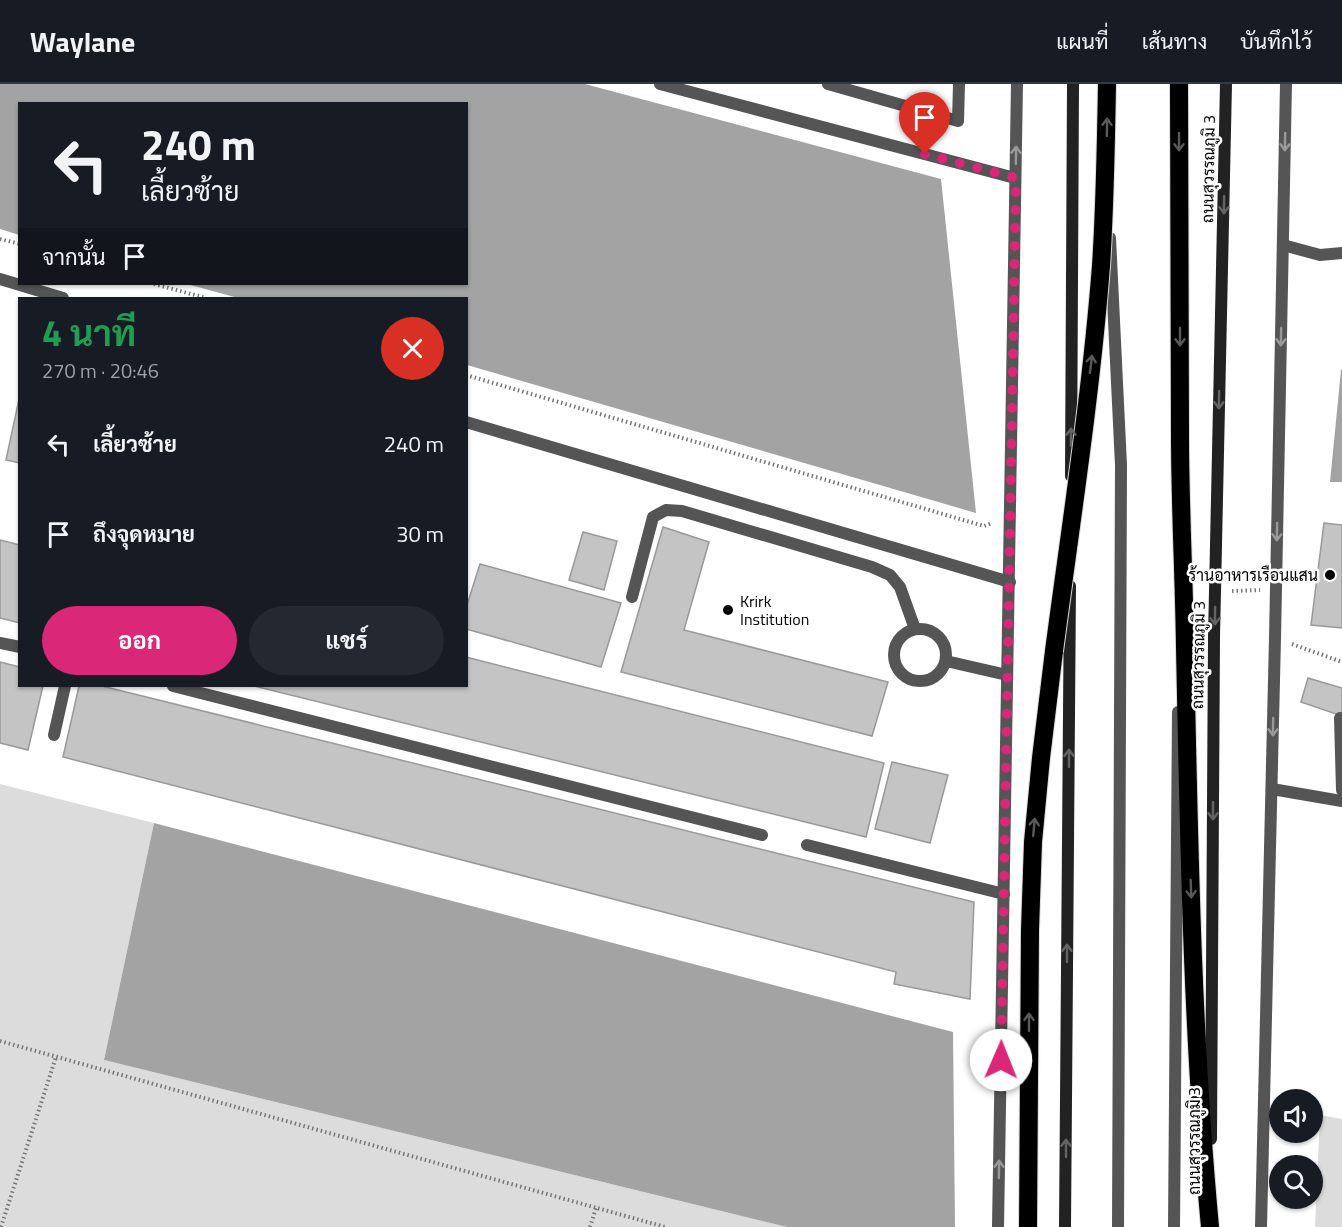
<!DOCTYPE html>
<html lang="th">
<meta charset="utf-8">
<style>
:root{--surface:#171b24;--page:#242831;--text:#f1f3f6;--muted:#9ea1a6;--line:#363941;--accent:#db2777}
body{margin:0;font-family:"Titillium Web",Sarabun,sans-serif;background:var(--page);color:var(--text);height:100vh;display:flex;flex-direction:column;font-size:22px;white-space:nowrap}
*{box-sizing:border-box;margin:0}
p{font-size:20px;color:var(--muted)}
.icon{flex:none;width:33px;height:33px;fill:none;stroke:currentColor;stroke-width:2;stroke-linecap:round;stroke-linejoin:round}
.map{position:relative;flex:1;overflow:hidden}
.drawer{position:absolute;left:18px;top:213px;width:450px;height:390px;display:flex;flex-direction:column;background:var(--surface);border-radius:0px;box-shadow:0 2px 4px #0004}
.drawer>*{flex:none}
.banner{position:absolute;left:18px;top:18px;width:450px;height:183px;border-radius:0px;box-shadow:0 2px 4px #0004;background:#171b24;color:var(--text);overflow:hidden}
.fabs{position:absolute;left:1269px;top:1005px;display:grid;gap:12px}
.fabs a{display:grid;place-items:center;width:54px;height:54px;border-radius:50%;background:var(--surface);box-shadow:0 2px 4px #0004;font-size:30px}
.pin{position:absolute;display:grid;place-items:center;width:51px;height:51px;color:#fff;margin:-62px -26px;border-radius:50% 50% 50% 0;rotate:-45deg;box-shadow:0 0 6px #0007}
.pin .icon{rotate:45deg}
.me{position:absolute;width:66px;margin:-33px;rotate:1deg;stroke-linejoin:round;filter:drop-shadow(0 0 4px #0008)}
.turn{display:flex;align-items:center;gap:21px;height:126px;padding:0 24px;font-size:27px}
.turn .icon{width:78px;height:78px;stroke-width:2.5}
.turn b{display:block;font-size:42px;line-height:51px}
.then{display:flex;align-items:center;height:57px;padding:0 24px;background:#0003;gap:12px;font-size:22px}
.round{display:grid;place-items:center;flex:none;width:63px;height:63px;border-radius:32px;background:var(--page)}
.head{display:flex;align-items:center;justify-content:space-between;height:102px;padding:0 24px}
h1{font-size:36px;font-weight:700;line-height:45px;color:#1e9e55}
.primary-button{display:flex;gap:12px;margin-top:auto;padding:12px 24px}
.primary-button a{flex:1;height:69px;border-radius:36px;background:var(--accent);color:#fff;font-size:24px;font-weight:700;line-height:69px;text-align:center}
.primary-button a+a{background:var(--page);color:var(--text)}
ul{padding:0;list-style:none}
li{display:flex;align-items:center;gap:18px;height:90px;padding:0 24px}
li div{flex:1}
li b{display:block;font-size:22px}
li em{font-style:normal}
header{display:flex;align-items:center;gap:36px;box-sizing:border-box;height:84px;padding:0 30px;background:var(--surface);border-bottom:2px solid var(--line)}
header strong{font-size:28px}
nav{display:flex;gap:33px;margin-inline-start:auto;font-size:21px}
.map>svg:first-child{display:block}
</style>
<header>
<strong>Waylane</strong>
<nav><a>แผนที่</a><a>เส้นทาง</a><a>บันทึกไว้</a></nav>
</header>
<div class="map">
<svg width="1342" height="1143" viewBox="0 0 1342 1143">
<rect width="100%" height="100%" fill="#fff"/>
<path fill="#dcdcdc" d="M 0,700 L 154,739 L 104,976 L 787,1143 L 0,1143 Z
M 1320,1031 L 1342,1035 L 1342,1143 L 1315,1143 Z"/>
<path fill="#a3a3a3" d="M 0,0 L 585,0 L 941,95 L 976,429 L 467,281 L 466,214 L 238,214 L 187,200 L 466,200 L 466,20 L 20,20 L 19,151 L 0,145 Z
M 1342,285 L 1342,398 L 1330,398 L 1341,286 Z
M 154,739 L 953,948 L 955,1143 L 787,1143 L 104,976 Z"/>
<path fill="#c4c4c4" stroke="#999" stroke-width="1.5" d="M 19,315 L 20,315 L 20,379 L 6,376 Z
M 1324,439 L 1342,441 L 1342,544 L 1311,541 Z
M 663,443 L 709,458 L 684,546 L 888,598 L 872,652 L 621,588 Z
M 583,448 L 617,457 L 604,506 L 569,496 Z
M 0,456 L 20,461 L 20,539 L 0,534 Z
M 480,480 L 621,519 L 601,583 L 466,545 L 466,524 Z
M 466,573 L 884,679 L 866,753 L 254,602 L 466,602 Z
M 0,578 L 20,583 L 20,602 L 43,602 L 28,666 L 0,659 Z
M 1308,594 L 1342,604 L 1342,632 L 1301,618 Z
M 79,602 L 102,602 L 974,818 L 970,915 L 894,900 L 896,888 L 63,673 Z
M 892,678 L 948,691 L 930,759 L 875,745 Z"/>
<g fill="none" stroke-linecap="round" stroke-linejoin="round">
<g stroke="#dbdbdb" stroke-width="20">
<path id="motorway" d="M 1179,0 C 1180,117 1179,234 1180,351 C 1180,421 1184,492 1185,563 C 1189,757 1192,950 1210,1143
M 1028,1143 L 1030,846 L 1033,758 L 1041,674 L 1054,567"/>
</g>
<path stroke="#777" stroke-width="4" stroke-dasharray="1.5 3" stroke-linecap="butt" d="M 0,155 L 20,160
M 154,200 L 206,214
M 466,291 L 984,442 L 992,439
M 1232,507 L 1260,506
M 1292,560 L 1342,578
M 0,957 L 665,1143
M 1,1143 L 56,973
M 590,1143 L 596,1124"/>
<path stroke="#555" stroke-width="12" d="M 828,0 L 958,37 L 959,0
M 1110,154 L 1121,381 L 1118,1143
M 1283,161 L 1320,171 L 1342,169
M 0,195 L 63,214
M 466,338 L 1010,498
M 632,513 L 653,433 L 666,426 L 682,427 L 872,483 L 890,491 L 900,503 L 915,545
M894 571a26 26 0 1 1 52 0a26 26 0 1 1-52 0Z
M 0,559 L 20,563
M 946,577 L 1007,591
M 173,602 L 762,751
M 1340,634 L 1342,706
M 54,651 L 65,602
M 1272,705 L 1342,717
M 807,761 L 1004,810
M 1174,1143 L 1178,628"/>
<path stroke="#555" stroke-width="12" d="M 660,0 L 1015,94
M 998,1143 L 1017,0
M 1261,1143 L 1275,554 L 1286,0"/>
<path stroke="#222" stroke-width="12" d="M 1071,392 L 1073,0
M 1211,1055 L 1214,553 L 1226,0
M 1065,1143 L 1070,502"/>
<use href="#motorway" stroke="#000" stroke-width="18"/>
<g stroke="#dbdbdb" stroke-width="20" stroke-linecap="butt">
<path id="motorway-bridge" d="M 1054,567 C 1071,439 1091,311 1101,182 C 1105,122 1106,61 1107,0"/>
</g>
<use href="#motorway-bridge" stroke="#000" stroke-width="18"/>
</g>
<defs><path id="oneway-shaft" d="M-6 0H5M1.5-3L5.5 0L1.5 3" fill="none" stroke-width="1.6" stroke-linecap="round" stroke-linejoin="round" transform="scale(1.5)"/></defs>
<g stroke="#595959">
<use href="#oneway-shaft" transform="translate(1107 43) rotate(-89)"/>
<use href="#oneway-shaft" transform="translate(1179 58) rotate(90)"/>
<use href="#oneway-shaft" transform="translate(1180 253) rotate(90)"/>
<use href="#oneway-shaft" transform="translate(1091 280) rotate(-83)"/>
<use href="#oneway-shaft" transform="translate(1034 743) rotate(-85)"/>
<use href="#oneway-shaft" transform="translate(1191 805) rotate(88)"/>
<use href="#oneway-shaft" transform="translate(1029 938) rotate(-90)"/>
</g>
<g stroke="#999">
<use href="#oneway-shaft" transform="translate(1285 58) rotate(91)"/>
<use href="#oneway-shaft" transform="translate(1016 71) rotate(-89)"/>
<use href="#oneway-shaft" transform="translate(1281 253) rotate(91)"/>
<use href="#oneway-shaft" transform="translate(1277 448) rotate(91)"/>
<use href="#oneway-shaft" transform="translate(1273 643) rotate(91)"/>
<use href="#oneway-shaft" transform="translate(999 1085) rotate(-89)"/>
</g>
<g stroke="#646464">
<use href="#oneway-shaft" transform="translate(1224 121) rotate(91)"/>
<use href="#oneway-shaft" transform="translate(1219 316) rotate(91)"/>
<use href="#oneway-shaft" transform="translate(1071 353) rotate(-90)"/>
<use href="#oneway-shaft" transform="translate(1215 532) rotate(91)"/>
<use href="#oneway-shaft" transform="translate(1069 674) rotate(-90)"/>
<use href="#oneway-shaft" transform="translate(1213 727) rotate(90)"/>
<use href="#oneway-shaft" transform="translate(1067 869) rotate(-90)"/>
<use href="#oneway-shaft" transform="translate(1066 1064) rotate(-90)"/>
</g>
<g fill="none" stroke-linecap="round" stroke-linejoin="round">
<path stroke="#db2777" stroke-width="10" stroke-dasharray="0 18" d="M 925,70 L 1016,94 L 1001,976"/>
</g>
<g fill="#000" stroke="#fff" stroke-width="2">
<circle cx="1330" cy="491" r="6"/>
<circle cx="728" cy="526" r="6"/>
</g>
<g text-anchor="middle" stroke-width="5" stroke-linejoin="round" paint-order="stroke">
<g font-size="16" fill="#000" stroke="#fff">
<text transform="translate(1208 85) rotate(-89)" y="6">ถนนสุวรรณภูมิ 3</text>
<text transform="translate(1198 571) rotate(-89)" y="6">ถนนสุวรรณภูมิ 3</text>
<text transform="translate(1194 1057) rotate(-90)" y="6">ถนนสุวรรณภูมิ 3</text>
</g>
<g font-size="16" fill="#000" stroke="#fff" text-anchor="end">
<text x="1318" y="497">ร้านอาหารเรือนแสน</text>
<text x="740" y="523" text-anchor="start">Krirk<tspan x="740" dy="18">Institution</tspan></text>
</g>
</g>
</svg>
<div class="fabs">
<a><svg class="icon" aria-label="sound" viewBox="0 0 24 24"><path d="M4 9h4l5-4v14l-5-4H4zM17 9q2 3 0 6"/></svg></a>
<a><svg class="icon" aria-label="search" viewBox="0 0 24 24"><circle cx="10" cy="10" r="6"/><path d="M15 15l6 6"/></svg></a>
</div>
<div class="pin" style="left:925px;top:70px;background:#d93025"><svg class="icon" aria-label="arrive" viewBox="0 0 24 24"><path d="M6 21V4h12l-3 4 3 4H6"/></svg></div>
<svg class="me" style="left:1001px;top:976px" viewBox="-20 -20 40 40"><circle r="19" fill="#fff"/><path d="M0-13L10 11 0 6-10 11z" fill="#db2777"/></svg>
<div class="banner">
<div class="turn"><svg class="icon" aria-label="left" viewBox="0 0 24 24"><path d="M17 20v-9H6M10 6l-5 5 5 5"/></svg><div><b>240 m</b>เลี้ยวซ้าย</div></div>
<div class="then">จากนั้น<svg class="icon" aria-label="arrive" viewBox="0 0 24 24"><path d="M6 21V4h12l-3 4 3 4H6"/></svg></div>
</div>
<section class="drawer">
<div class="head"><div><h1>4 นาที</h1><p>270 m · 20:46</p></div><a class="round" style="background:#d93025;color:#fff"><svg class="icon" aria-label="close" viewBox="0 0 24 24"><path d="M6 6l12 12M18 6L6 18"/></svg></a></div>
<ul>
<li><svg class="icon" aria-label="left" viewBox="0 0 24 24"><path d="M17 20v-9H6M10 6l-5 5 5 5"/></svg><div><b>เลี้ยวซ้าย</b></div><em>240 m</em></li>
<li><svg class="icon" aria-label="arrive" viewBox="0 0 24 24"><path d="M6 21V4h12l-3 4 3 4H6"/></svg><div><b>ถึงจุดหมาย</b></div><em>30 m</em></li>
</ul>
<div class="primary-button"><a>ออก</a><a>แชร์</a></div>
</section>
</div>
